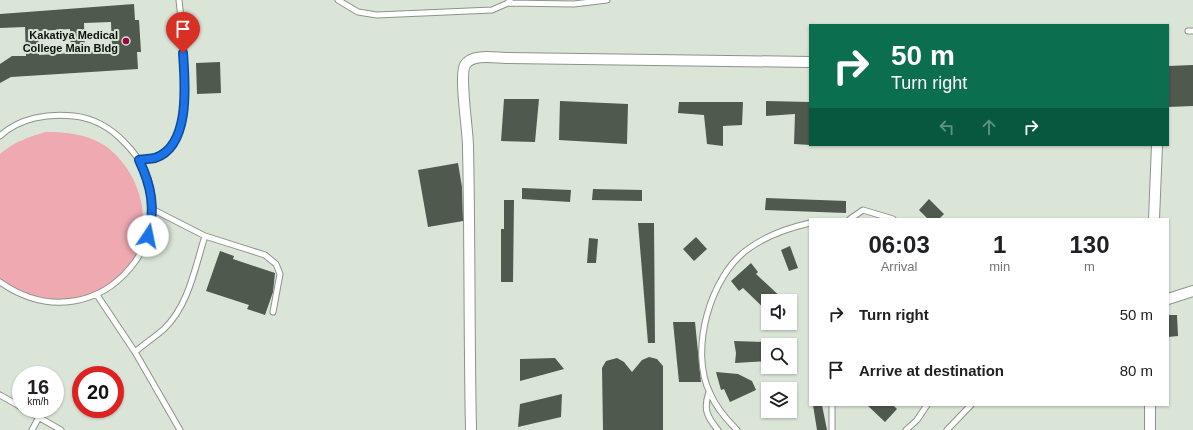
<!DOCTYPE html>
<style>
:root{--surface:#fff;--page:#f6f6f6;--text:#202124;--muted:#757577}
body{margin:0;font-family:Helvetica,sans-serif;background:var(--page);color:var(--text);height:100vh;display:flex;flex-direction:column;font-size:15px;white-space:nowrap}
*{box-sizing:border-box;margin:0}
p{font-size:13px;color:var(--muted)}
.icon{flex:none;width:22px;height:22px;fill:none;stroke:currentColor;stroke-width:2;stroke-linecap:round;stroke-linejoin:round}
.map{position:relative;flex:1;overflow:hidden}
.side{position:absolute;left:809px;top:218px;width:360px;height:188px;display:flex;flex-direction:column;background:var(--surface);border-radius:0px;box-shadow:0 1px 3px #0004}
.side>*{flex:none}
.top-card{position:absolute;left:809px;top:24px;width:360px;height:122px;border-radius:0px;box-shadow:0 1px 3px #0004;background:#0b6e4f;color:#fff;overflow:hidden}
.fabs{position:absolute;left:761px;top:294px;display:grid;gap:8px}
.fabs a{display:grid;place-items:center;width:36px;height:36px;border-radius:0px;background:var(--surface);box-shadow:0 1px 3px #0004;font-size:20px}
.speed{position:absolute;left:12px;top:366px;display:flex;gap:8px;font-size:20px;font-weight:700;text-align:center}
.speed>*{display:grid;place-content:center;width:52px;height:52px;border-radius:50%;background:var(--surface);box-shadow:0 1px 3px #0004;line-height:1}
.speed small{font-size:10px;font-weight:400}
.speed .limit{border:6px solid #d22;background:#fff;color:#111}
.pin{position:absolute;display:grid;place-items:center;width:34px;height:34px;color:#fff;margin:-41px -17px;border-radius:50% 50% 50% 0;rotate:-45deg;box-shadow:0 0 4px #0007}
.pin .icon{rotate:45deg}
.me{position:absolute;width:44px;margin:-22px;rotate:11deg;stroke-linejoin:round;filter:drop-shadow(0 0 3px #0008)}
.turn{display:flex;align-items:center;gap:14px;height:84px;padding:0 16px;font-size:18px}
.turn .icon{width:52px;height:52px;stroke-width:2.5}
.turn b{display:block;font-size:28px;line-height:34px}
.lanes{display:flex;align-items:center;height:38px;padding:0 16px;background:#0003;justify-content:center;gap:20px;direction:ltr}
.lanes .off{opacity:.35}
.eta{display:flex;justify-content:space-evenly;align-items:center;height:68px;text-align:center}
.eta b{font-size:24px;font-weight:800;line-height:28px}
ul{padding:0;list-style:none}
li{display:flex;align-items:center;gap:12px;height:56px;padding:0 16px}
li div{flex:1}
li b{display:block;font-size:15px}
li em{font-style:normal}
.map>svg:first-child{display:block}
</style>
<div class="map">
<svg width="1193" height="430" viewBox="0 0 1193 430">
<rect width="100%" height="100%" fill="#dae5d8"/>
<path fill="#eea9b1" d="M 46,132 C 66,132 86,134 104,145 C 143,172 157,231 127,269 C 122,275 114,280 108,285 C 92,299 72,307 50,304 C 32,303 14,296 0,284 L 0,154 C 14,142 28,137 46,132 Z"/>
<path fill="#4f594e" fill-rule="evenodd" d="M 134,4 L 135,20 L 139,20 L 141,52 L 137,52 L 138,69 L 11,77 L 0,83 L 0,64 L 12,56 L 26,56 L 25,27 L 0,28 L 0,14 ZM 111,22 L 112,50 L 85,52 L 84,23 ZM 70,29 L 71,53 L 39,55 L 38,31 Z
M 220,62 L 221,93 L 197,94 L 196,63 Z
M 1193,65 L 1193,106 L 1168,107 L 1168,66 Z
M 504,99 L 539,99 L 535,142 L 501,141 Z
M 560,101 L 628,104 L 627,144 L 559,140 Z
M 766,101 L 810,102 L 810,145 L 794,144 L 795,114 L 766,116 Z
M 679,102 L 743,102 L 742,125 L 723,126 L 723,146 L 707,144 L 704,115 L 678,113 Z
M 458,163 L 462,187 L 463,221 L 428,227 L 418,170 Z
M 522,188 L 571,190 L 570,202 L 522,199 Z
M 593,189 L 642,190 L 642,201 L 592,200 Z
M 766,198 L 846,201 L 846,213 L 765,210 Z
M 929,199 L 944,214 L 939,219 L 928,219 L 919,210 Z
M 504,200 L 514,200 L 513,282 L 501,282 L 501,229 L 504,229 Z
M 638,223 L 654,223 L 655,343 L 648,343 Z
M 696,237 L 707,249 L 694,261 L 683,249 Z
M 589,238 L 598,239 L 596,263 L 587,263 Z
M 790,246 L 798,268 L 789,271 L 781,250 Z
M 220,251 L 234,256 L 233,259 L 275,273 L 273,292 L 265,315 L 247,309 L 249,305 L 206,291 Z
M 751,263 L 758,272 L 756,274 L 785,301 L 768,301 L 768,312 L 743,288 L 739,291 L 731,281 Z
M 1168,315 L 1177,315 L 1178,336 L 1168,337 Z
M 673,322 L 695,322 L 701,382 L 679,382 Z
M 734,341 L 768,342 L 768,361 L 735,363 L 736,353 Z
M 649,357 L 657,359 L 663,366 L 663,430 L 603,430 L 602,368 L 606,361 L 617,358 L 624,362 L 632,372 L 642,360 Z
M 555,358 L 564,369 L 520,381 L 520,359 Z
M 716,372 L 738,374 L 752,381 L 756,390 L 730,402 L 724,389 L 721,390 Z
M 562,394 L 561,417 L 518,427 L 520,404 Z
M 813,405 L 822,405 L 827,430 L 817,430 Z
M 867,405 L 893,405 L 897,409 L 885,422 Z"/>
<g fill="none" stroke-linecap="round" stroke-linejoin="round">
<g stroke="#8a9588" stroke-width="7">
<path id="service" d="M 338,0 L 358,12 L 377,15 L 492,10 L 508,3 L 510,0
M 508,3 L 574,4 L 607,0
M 1188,31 L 1193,31
M 0,136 C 19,118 48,113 74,116 C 93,118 111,128 124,142 C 204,220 102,353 0,282
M 139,160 C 152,158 166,155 173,143 C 193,111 183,37 179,0
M 152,209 L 205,236 L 265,255 L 276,264 L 280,274 L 273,312
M 850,219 L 863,210 L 893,219
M 97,295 L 135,352 L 180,430
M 135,352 C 144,344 155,337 164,329 C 189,305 195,267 205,236
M 709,392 C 703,409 707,417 718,430
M 0,395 L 21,407
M 24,409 L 61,430
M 32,430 L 39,417
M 737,430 C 726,419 716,408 710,393 C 689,351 710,276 748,249 C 767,235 788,228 810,223
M 832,430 L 832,405
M 906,430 L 917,420 L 927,405
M 947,430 L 971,405"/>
</g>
<g stroke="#8a9588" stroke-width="12">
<path id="minor" d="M 1154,219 L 1157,145
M 1168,299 L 1193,291
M 1150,405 L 1150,430
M 471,430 C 469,335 470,241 468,146 C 468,130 459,76 465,65 C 472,53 496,58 508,58 L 810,62"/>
</g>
<use href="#service" stroke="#fff" stroke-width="5"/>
<use href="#minor" stroke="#fff" stroke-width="10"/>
</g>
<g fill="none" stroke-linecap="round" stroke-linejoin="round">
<g stroke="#114b97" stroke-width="10">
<path id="route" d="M 148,236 C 156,209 151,185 139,160 C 144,159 150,159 155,158 C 191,146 185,83 183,53"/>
</g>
<use href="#route" stroke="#1a73e8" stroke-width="7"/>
</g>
<circle fill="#a0013c" stroke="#dae5d8" stroke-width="1.5" cx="126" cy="41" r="4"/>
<g text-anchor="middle" stroke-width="4" stroke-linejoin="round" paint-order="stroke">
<g font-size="11" font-weight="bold" fill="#0d110d" stroke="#dae5d8" text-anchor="end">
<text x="118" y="39">Kakatiya Medical<tspan x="118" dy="13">College Main Bldg</tspan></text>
</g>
</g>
</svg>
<div class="fabs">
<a><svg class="icon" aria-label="sound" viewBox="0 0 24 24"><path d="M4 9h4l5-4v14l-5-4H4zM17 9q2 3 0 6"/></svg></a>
<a><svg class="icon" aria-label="search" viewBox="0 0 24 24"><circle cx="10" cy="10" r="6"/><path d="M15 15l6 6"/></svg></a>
<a><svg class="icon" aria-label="layers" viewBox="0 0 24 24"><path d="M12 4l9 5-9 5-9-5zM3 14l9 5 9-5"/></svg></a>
</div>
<div class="speed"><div>16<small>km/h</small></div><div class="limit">20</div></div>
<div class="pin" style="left:183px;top:53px;background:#d93025"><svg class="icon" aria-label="arrive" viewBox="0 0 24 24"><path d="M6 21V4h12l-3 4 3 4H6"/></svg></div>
<svg class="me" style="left:148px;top:236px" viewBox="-20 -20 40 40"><circle r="19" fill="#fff"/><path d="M0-13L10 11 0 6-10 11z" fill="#1a73e8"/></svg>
<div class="top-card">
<div class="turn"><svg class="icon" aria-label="right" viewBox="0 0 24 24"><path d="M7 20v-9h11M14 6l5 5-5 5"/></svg><div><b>50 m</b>Turn right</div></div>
<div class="lanes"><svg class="icon off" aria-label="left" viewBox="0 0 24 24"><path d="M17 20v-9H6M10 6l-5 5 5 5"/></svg><svg class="icon off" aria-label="ahead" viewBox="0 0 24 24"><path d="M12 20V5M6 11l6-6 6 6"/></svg><svg class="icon" aria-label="right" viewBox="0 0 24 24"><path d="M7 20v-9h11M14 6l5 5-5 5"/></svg></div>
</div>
<section class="side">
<div class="eta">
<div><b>06:03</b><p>Arrival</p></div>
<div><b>1</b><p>min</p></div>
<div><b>130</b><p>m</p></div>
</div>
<ul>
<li><svg class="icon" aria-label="right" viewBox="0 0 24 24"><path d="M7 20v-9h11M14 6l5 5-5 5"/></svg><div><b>Turn right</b></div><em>50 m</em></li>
<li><svg class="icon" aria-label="arrive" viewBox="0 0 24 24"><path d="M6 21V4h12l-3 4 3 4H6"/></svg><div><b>Arrive at destination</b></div><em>80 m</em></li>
</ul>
</section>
</div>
